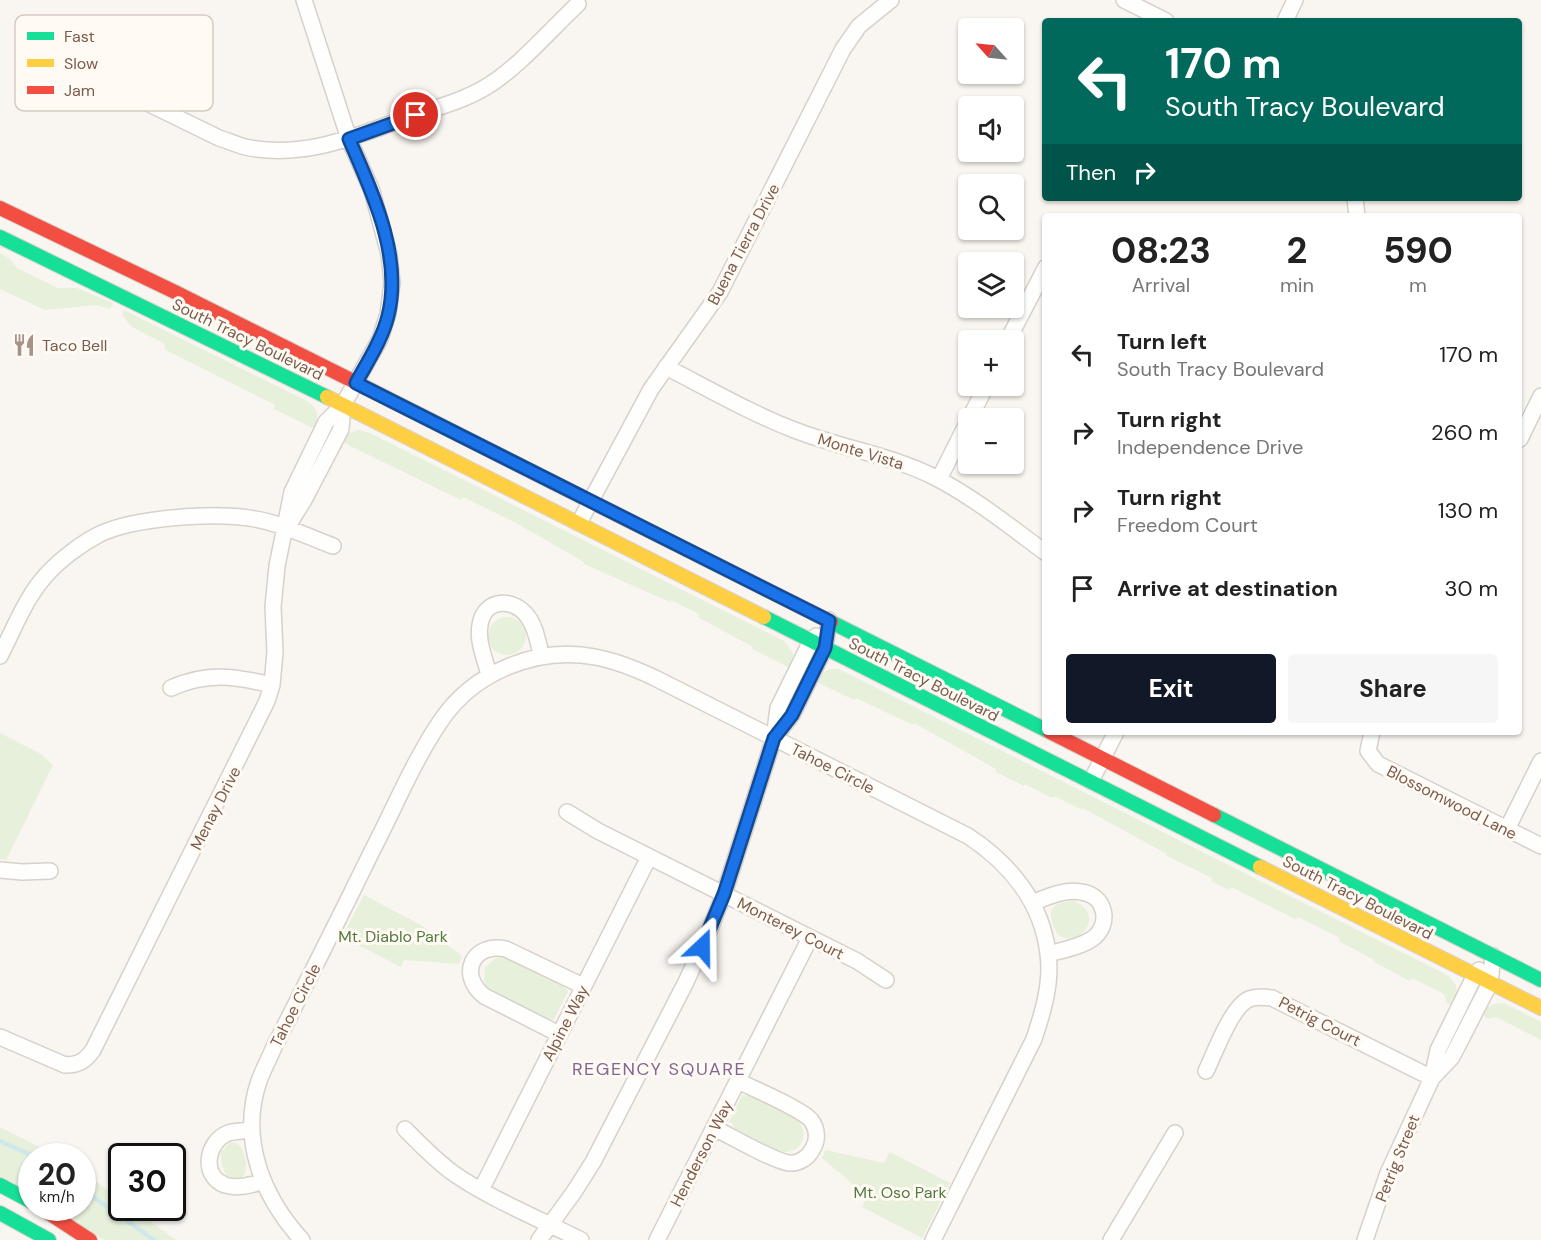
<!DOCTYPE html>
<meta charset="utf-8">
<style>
:root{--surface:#fff;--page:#f6f6f6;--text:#222;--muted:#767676;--accent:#111827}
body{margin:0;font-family:"DM Sans",sans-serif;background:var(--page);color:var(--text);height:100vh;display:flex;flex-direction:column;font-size:22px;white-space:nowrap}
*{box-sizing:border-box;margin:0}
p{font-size:20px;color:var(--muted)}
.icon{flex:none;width:33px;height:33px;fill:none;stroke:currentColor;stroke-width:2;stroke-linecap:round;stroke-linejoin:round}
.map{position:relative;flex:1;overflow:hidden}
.side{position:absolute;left:1042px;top:213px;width:480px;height:522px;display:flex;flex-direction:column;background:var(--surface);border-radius:6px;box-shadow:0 2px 4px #0004}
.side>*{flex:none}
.hud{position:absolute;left:1042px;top:18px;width:480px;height:183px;border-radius:6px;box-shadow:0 2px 4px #0004;background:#00695c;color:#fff;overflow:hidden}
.needle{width:39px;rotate:297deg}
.tools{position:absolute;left:958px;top:18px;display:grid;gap:12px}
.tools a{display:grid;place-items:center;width:66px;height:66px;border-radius:6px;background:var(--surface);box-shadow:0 2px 4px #0004;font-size:30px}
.speed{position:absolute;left:18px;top:1143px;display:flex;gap:12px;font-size:30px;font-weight:700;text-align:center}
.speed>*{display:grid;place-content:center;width:78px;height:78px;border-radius:50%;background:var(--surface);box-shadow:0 2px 4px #0004;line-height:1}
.speed small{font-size:15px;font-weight:400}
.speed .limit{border:3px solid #111;border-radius:9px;background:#fff;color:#111}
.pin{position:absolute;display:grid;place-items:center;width:51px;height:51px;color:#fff;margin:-26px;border:3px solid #fff;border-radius:50%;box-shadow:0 2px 6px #0007}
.me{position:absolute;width:66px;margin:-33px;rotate:23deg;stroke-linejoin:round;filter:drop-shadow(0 0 4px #0008)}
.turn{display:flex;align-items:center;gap:21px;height:126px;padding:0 24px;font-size:27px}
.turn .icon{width:78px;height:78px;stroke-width:2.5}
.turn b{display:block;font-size:42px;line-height:51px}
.then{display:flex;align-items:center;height:57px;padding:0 24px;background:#0003;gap:12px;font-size:22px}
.eta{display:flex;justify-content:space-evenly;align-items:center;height:102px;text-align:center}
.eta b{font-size:36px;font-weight:700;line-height:42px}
.button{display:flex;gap:12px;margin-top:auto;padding:12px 24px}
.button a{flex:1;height:69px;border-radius:6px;background:var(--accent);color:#fff;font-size:24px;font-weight:700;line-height:69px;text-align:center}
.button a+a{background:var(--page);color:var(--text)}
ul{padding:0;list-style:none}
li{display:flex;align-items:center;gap:18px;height:78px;padding:0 24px}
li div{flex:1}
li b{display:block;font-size:22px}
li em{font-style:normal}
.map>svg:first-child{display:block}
</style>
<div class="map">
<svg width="1541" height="1240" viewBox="0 0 1541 1240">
<rect width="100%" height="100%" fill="#f9f5f0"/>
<path fill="#e7f0db" d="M 0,253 L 9,258 L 17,268 L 58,288 L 77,288 L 113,303 L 110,309 L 97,305 L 45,310 L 0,289 Z
M 124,310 L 307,401 C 319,409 319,416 315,429 L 274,409 L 275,405 L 164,349 L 165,344 L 132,327 L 122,315 Z
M 358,430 L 370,433 L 784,641 L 793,653 L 793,659 L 790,668 L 752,649 L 753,647 L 698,617 L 699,614 L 671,600 L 670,602 L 584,564 L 584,562 L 516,523 L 463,497 L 461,500 L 342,442 L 347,434 Z
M488 636a19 19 0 1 1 38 0a19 19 0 1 1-38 0Z
M 829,669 L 839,669 L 845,672 L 1445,974 C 1459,983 1459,992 1453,1006 L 1447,1003 L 1444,994 L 1412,978 L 1410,981 L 1374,962 L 1374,960 L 1339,941 L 1340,938 L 1298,917 L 1297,920 L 1231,887 L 1229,890 L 1211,881 L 1212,878 L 1167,856 L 1167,854 L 1083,808 L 1082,810 L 1054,796 L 1052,798 L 1025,784 L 1024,786 L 996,772 L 996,769 L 914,723 L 913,725 L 856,698 L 854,700 L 817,682 L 823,673 Z
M 0,733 L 41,754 L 53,765 L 6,860 L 0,859 Z
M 364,895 L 421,925 L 462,956 L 459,964 L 404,960 L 401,967 L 342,937 Z
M 1073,901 C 1115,916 1063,964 1052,922 C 1047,906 1058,902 1073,901 Z
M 504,957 L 511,958 L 559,983 L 568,991 L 554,1020 L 541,1017 L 487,989 L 484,981 L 485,967 L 496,958 Z
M 1499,1003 L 1506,1004 L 1541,1022 L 1541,1040 L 1496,1017 L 1487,1019 L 1483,1014 C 1486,1007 1491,1004 1499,1003 Z
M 742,1095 L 756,1097 L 799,1121 C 803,1128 806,1135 801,1143 C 789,1165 749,1141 735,1130 L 733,1124 L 729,1122 Z
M 0,1127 L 57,1156 L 32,1156 L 31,1193 L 0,1176 Z
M 230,1142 C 233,1143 237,1143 239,1145 C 245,1149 249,1171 243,1176 C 242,1178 237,1179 235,1179 C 222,1178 221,1161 221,1152 Z
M 826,1150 L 884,1163 L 890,1152 L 950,1183 L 922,1238 L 862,1207 L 867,1196 L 822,1158 Z
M 83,1173 L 121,1199 L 122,1208 L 132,1208 L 176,1240 L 104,1240 L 57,1208 L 82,1208 Z"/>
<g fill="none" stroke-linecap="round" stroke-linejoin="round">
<path stroke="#d0e8ea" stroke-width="4.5" d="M 0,1141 L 33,1156
M 82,1189 L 154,1240"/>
<g stroke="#d7d1cb" stroke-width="18">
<path id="street" d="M 1124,0 L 1166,21
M 1285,21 L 1295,0
M 47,54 L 219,138 C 229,141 239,146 250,148 C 307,158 356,136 409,117 C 435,108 463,101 486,87 C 518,68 550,30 578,4
M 1355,198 L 1357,216
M 1008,340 L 1046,267
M 666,367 C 709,389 752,414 797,431 C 844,449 896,456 940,480 C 977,500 1012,528 1046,553
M 1520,439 L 1541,396
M 939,479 L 986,386
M 579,523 L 651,389 L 720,292 L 843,49 L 859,26 L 891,0
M 289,524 L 304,500 L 341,429 L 343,405
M 0,656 C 14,629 26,596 48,573 C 61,559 81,544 98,535 C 134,517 216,512 255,519 C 280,523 309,537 333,546
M 489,675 C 485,659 477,641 480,625 C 484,598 514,597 528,617 C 536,627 538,644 542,656
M 171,688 C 208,672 234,676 272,685
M 1372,732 L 1368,751 L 1378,764 L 1541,846
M 774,738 L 792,715 L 825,648 L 829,620
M 1091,781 L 1116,732
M 567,812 L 598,831 L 857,961 L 886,980
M 1507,829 L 1541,761
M 0,870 L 22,872 L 50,871
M 1032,903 C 1047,897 1064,889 1081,892 C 1106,895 1112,925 1092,939 C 1080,947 1063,950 1048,954
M 559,1034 L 484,996 C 458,975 472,942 506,949 L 583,986
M 0,1037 L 65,1065 C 79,1065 85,1061 93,1050 L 267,701 L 272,685 L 275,652 L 273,607 L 277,566 L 292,492 L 326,422 L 343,405 L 380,339 L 388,314 L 392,283 L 389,254 L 372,191 L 349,139 L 304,0
M 1206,1071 C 1215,1053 1231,1007 1249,999 C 1257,996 1264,997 1272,998 L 1432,1078
M 1432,1078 L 1452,1057 L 1490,983 L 1493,956
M 714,1128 C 731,1136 773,1161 789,1163 C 798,1164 808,1158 812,1150 C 818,1141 818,1130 811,1120 C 800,1108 754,1089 738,1081
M 405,1129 C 420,1144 435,1160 453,1173 C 490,1199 540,1219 581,1240
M 252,1130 C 245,1131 235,1131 228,1133 C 206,1142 201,1176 225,1185 C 237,1189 250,1185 262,1182
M 481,1190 L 649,857
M 302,1240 C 263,1198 239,1139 259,1081 C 263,1070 269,1059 274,1047 C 307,982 340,917 372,851 C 394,809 413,762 440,722 C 473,672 537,646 595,657 C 617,661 636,669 655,678 L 968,836 C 1009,863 1042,902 1048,954 C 1052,982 1043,1012 1034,1039 L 933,1240
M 539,1240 L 574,1192 L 593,1162 L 686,982 L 710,929 L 724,894 L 774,738 L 778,708 L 811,641 L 816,636
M 657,1240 L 810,938
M 1111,1240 L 1175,1133
M 1365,1240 L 1388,1173 L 1432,1078 L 1438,1050 L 1475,975 L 1479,970"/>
</g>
<g stroke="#d9d2cb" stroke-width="16">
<path id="fast" d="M 0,237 L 327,397
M 764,617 L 1260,867
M 831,622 L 1046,730
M 1214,815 L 1541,980
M 0,1185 L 32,1202
M 0,1213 L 49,1240"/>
</g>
<g stroke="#d9d2cb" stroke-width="16">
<path id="slow" d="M 353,381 L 590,501
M 327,397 L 764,617
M 1260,867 L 1541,1008"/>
</g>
<g stroke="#d9d2cb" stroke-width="16">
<path id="jam" d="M 0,208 L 175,292 L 353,381
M 590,501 L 831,622
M 1050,732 L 1214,815
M 41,1208 L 90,1240"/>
</g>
<use href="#street" stroke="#fefefd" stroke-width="15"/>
<use href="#fast" stroke="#16e098" stroke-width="14"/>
<use href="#slow" stroke="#ffcf43" stroke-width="14"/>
<use href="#jam" stroke="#f24e42" stroke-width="14"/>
</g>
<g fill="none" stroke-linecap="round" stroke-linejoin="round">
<g stroke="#114b97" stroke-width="15">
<path id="route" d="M 416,115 L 349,139 C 372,192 403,256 388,316 C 382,340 368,361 356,383 L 829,621 L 825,648 L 792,715 L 774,738 L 724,894 L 702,947"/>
</g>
<use href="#route" stroke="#1a73e8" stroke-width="10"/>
</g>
<defs>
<g id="restaurant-bare" transform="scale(1.8)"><path d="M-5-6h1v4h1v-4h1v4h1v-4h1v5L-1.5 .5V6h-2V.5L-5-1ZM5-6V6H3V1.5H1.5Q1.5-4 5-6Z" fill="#a69286" stroke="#fffaf3" stroke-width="2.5" paint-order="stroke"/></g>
</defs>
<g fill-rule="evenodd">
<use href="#restaurant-bare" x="24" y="345"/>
</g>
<g text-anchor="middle" stroke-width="6" stroke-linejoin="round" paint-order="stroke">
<g font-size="16" fill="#7a5c4d" stroke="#fffaf3">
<text transform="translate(743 244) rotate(-62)" y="6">Buena Tierra Drive</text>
<text transform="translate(248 339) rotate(26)" y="6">South Tracy Boulevard</text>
<text transform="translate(861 451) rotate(17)" y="6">Monte Vista</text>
<text transform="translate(924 679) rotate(27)" y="6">South Tracy Boulevard</text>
<text transform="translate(833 768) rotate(27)" y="6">Tahoe Circle</text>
<text transform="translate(1452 802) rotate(27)" y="6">Blossomwood Lane</text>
<text transform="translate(215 808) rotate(-63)" y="6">Menay Drive</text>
<text transform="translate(1358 897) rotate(27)" y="6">South Tracy Boulevard</text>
<text transform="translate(791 928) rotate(27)" y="6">Monterey Court</text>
<text transform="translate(295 1005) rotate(-63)" y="6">Tahoe Circle</text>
<text transform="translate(1320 1021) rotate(27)" y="6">Petrig Court</text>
<text transform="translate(565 1023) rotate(-63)" y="6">Alpine Way</text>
<text transform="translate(701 1153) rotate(-63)" y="6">Henderson Way</text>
<text transform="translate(1397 1158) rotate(-68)" y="6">Petrig Street</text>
</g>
<g font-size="16" fill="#7a5c4d" stroke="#fffaf3" text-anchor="start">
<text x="42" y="351">Taco Bell</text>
</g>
<g font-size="16" fill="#537a41" stroke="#fffaf3">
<text x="393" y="942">Mt. Diablo Park</text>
<text x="900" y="1198">Mt. Oso Park</text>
</g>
<g font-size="18" letter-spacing="1.5" fill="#846695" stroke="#fffaf3">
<text x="659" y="1075">REGENCY SQUARE</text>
</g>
</g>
<rect x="15" y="15" width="198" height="96" rx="9" fill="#fffaf3" stroke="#d7cbc1" stroke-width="1.5"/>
<rect x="27" y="32" width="27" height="8" fill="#16e098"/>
<rect x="27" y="59" width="27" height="8" fill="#ffcf43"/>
<rect x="27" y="86" width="27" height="8" fill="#f24e42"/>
<g font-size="16" fill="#7a5c4d">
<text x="64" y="42">Fast</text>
<text x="64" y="69">Slow</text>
<text x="64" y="96">Jam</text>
</g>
</svg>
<div class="tools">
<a><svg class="needle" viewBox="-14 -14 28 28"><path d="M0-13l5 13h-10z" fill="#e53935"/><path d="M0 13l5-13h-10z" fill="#767676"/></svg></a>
<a><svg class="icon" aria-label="sound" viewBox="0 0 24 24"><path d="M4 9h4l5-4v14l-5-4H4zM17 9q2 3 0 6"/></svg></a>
<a><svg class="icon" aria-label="search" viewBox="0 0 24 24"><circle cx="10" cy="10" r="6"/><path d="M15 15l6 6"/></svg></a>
<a><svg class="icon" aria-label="layers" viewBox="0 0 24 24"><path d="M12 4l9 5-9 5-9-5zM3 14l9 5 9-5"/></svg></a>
<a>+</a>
<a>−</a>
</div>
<div class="speed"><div>20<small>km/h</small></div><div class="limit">30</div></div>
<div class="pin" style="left:416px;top:115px;background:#d93025"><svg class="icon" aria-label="arrive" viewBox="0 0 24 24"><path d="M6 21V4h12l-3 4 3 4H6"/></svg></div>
<svg class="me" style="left:702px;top:947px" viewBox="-20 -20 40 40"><path d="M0-17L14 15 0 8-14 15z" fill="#1a73e8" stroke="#fff" stroke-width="4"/></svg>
<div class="hud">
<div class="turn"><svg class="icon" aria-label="left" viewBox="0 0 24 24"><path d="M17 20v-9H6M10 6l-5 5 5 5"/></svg><div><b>170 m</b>South Tracy Boulevard</div></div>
<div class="then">Then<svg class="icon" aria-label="right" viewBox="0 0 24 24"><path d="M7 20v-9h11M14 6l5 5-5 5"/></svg></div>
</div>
<section class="side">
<div class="eta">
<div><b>08:23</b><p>Arrival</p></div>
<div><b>2</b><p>min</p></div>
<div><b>590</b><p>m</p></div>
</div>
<ul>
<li><svg class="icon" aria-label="left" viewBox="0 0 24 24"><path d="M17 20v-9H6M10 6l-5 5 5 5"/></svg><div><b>Turn left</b><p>South Tracy Boulevard</p></div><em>170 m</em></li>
<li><svg class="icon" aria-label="right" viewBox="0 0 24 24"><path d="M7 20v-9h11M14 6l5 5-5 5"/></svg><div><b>Turn right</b><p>Independence Drive</p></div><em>260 m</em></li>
<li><svg class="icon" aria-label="right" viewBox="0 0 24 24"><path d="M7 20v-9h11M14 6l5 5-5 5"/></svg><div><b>Turn right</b><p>Freedom Court</p></div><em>130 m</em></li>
<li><svg class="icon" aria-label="arrive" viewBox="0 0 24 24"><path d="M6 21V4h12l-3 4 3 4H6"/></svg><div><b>Arrive at destination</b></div><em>30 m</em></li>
</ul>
<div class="button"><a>Exit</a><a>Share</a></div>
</section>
</div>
